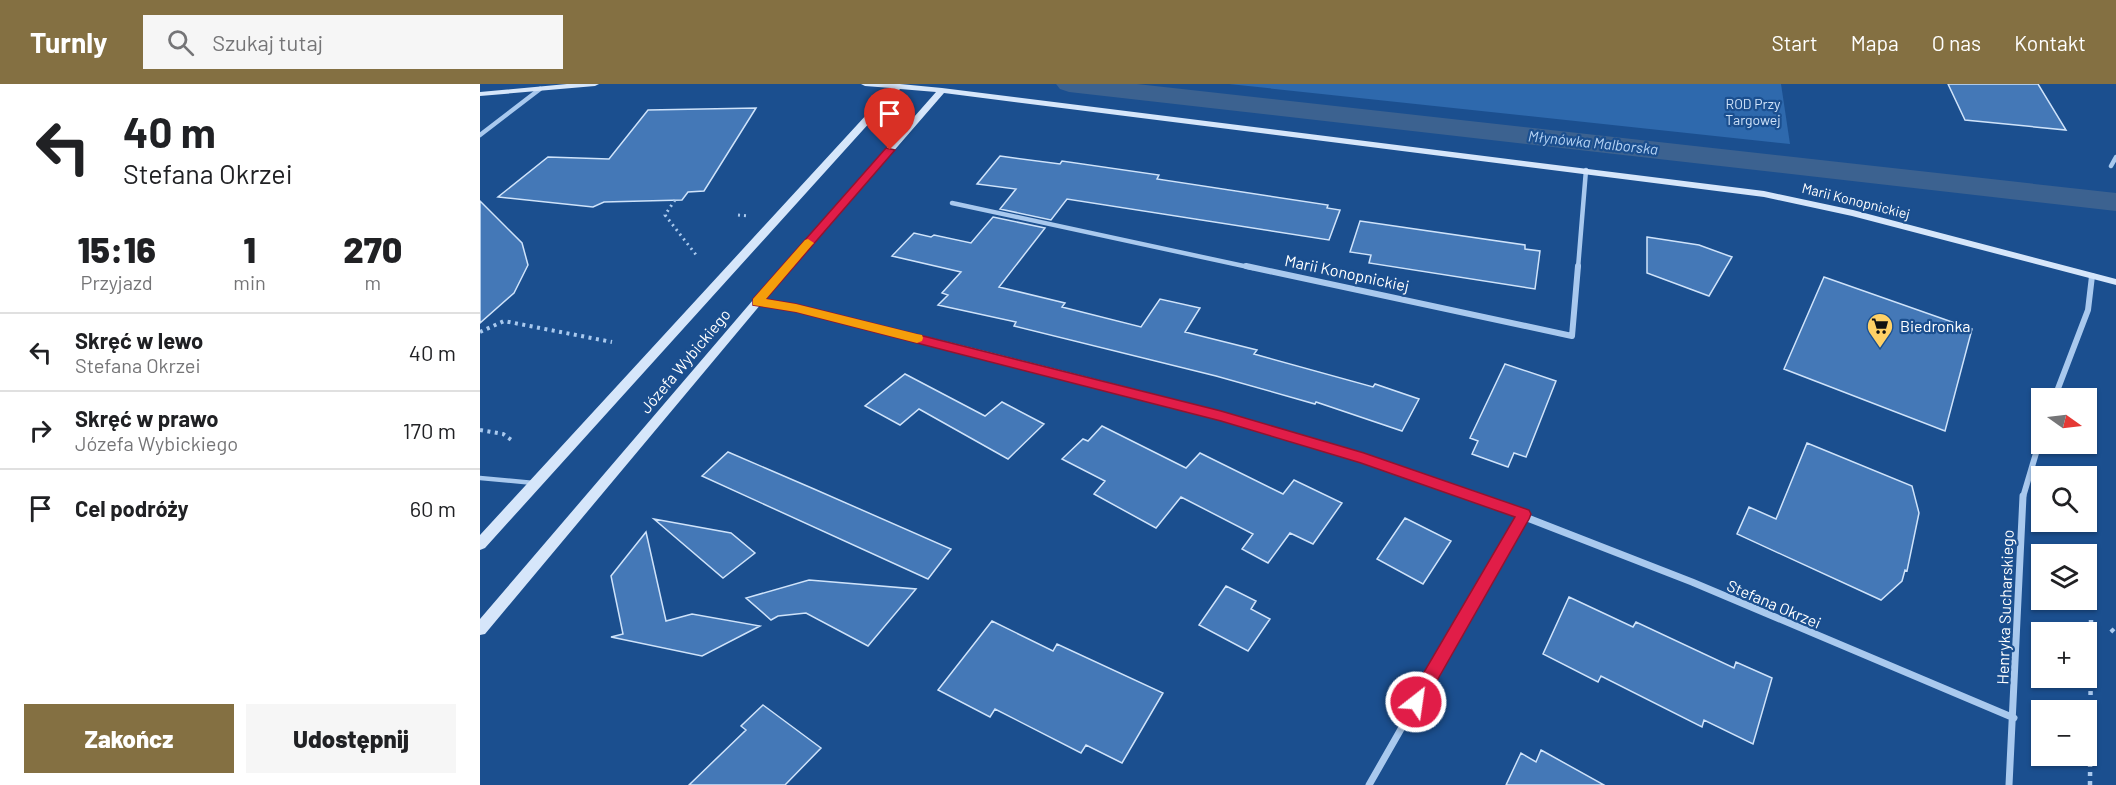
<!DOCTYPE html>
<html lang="pl">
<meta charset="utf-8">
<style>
:root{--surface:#fff;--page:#f6f6f6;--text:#202124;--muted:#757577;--line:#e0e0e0;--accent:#847042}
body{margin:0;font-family:Barlow,sans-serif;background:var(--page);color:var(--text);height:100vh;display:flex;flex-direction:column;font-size:22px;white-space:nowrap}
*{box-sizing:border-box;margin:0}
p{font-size:20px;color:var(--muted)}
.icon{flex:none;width:33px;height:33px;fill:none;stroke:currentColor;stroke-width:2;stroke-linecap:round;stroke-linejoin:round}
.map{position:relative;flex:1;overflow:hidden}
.side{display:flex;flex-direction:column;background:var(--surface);width:480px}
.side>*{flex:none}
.top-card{background:#fff;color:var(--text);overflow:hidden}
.needle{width:39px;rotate:104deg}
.fabs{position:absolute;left:1551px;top:304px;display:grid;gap:12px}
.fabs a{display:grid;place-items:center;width:66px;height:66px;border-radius:0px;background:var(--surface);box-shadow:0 2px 4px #0004;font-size:30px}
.pin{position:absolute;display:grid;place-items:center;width:51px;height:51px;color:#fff;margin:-62px -26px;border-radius:50% 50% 50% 0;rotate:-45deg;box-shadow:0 0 6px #0007}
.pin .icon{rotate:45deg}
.me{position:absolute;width:66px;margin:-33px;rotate:30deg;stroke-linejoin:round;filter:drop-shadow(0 0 4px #0008)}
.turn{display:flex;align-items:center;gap:21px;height:126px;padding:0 24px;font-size:27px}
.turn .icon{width:78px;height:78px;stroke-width:2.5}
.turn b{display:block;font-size:42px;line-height:51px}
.eta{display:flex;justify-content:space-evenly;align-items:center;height:102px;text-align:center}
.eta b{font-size:36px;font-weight:800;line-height:42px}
.action{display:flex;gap:12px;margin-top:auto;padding:12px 24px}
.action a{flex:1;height:69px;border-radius:0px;background:var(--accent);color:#fff;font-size:24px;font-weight:800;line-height:69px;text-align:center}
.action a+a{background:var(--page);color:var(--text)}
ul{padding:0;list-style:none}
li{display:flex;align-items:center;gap:18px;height:78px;padding:0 24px;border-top:2px solid var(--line)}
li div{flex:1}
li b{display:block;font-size:22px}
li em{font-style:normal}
header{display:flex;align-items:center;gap:36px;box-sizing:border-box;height:84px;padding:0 30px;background:var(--accent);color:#fff}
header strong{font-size:28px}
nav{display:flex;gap:33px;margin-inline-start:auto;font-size:21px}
.search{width:420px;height:54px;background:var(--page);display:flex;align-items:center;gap:15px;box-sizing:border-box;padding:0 21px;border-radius:0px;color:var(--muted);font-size:22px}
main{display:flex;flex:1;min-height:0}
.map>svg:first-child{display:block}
</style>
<header>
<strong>Turnly</strong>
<div class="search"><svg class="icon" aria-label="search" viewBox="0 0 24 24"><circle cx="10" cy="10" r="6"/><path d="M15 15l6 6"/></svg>Szukaj tutaj</div>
<nav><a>Start</a><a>Mapa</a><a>O nas</a><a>Kontakt</a></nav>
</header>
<main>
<section class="side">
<div class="top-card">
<div class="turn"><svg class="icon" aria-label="left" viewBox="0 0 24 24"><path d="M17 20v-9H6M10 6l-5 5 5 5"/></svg><div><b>40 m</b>Stefana Okrzei</div></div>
</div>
<div class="eta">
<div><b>15:16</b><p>Przyjazd</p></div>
<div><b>1</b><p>min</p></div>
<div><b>270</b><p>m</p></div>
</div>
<ul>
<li><svg class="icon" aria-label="left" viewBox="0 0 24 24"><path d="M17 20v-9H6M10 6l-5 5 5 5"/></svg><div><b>Skręć w lewo</b><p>Stefana Okrzei</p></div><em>40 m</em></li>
<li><svg class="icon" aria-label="right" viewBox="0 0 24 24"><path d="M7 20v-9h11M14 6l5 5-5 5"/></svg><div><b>Skręć w prawo</b><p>Józefa Wybickiego</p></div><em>170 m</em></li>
<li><svg class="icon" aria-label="arrive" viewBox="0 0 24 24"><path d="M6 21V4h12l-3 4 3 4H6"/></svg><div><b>Cel podróży</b></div><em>60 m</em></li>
</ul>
<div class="action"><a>Zakończ</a><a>Udostępnij</a></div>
</section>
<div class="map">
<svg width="1636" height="701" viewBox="0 0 1636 701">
<rect width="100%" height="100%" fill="#1b4f8f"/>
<path fill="#2e69ad" d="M 749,0 L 1301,0 L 1310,60 Z"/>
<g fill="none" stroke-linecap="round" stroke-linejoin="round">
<path fill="#3c6290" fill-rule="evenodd" d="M 576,0 L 657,0 L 1636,109 L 1636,127 L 589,8 L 580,5 Z"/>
</g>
<path fill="#4478b7" stroke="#cfe3fa" stroke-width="1.5" d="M 1468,0 L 1558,0 L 1586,46 L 1485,36 Z
M 276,24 L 224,107 L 208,108 L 202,116 L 124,118 L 113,123 L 18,113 L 68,73 L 129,75 L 168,26 Z
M 520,72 L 580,80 L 582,77 L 679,91 L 677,95 L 848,121 L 847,124 L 860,126 L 849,156 L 587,115 L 571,136 L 520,125 L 536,105 L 497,100 Z
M 0,117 L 42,159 L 48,181 L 34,209 L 0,239 Z
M 513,133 L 565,144 L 519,203 L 585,219 L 582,223 L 661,243 L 680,215 L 720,224 L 705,248 L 777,266 L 774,270 L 893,303 L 895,300 L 939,315 L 922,347 L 836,318 L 835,320 L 736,292 L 534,242 L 536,238 L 458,221 L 468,211 L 462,209 L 481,188 L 412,172 L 434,149 L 451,153 L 454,151 L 491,159 Z
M 880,137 L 1045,161 L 1045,165 L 1060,167 L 1055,205 L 889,179 L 891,171 L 870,168 Z
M 1167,153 L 1219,161 L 1252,173 L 1229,212 L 1167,189 Z
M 1344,193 L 1492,245 L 1465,347 L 1304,285 Z
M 1025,280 L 1076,297 L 1046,373 L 1034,369 L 1028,383 L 992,370 L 998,357 L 990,354 Z
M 425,290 L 505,332 L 522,318 L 564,340 L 528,375 L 439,325 L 420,341 L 385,322 Z
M 622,342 L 706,384 L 720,369 L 803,410 L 814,396 L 862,419 L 833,460 L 810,449 L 788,479 L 762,465 L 773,450 L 701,413 L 676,444 L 614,410 L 625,397 L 582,375 L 603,355 L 608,357 Z
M 1327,359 L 1432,402 L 1439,429 L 1427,487 L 1425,486 L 1422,497 L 1401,516 L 1257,450 L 1269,423 L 1296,435 Z
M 248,368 L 334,405 L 471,465 L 448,495 L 222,392 Z
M 925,434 L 971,457 L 943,500 L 897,475 Z
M 174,435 L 251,449 L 275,469 L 243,494 Z
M 166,448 L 186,537 L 212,530 L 280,542 L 222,572 L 131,553 L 143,550 L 131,492 Z
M 329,496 L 436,505 L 388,562 L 326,529 L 298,532 L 291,536 L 266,514 Z
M 746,502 L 776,517 L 771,525 L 790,535 L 768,567 L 719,541 Z
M 1089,513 L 1153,543 L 1156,538 L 1254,584 L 1256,578 L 1292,594 L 1273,660 L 1224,636 L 1222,643 L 1121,592 L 1118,598 L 1063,570 Z
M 512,537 L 573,567 L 577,560 L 683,609 L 642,679 L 606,661 L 601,669 L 515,625 L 510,633 L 458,606 Z
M 283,621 L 341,664 L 305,701 L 209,701 L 266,646 L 261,642 Z
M 1061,666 L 1124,701 L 1026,701 L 1041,669 L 1056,678 Z"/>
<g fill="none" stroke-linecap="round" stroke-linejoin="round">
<path stroke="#a9c9ee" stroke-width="3" stroke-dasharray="2 4" stroke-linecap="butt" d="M 195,116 L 185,131 L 217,172
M 258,131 L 268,132"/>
<path stroke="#a9c9ee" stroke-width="4" stroke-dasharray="3 4.5" stroke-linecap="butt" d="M 0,248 L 24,237 L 132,258
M 0,346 L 23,350 L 33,357"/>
<path stroke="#a9c9ee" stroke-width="4.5" stroke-dasharray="4 5" stroke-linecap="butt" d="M 1631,545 L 1636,550
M 1610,701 L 1611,536"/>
<path stroke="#a9c9ee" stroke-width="4.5" d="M 0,394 L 54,399"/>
<path stroke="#a9c9ee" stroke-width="4.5" d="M 0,51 L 60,5
M 1631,82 L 1636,73
M 472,119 L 773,184
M 1098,184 L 1106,86"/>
<path stroke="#a9c9ee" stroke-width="6" d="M 766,182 L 1092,252 L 1098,182
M 277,218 L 316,224 C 544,280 774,332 995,413
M 1574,315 L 1608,226 L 1612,192
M 1543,413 L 1562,349"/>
<path stroke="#a9c9ee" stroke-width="7" d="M 991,412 L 1212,498 L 1534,634
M 889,701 L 1044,430
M 1529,701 L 1543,412"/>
<path fill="#d6e6fa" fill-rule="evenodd" d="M 87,0 L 119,0 L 115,2 L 0,12 L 0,8 Z
M 381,0 L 420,0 L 462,4 L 1284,107 L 1373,126 L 1636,195 L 1636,201 L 1372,132 L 1284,113 L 464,9 L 281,220 L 5,550 L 0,551 L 0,535 L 273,216 L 456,8 L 420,5 L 5,464 L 0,466 L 0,451 L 411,4 L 385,2 Z"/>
</g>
<path fill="#e11d48" stroke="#92132f" stroke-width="1.5" d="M 406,64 L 415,66 L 286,215 L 316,220 L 741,327 L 884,369 L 1049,426 L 1051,430 L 1049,435 L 942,623 L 936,626 L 930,623 L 928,618 L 930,612 L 1035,433 L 881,379 L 741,337 L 316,228 L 273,221 L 273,215 Z"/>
<path fill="#f59e0b" d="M 328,155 L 334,159 L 332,161 L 286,215 L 316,220 L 437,250 L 442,251 L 443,254 L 442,257 L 437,259 L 316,228 L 273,221 L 273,215 L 325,156 Z"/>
<defs>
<g id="supermarket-pin" transform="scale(1.35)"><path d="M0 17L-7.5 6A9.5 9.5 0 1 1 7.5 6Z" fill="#ffd166" stroke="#1b4f8f"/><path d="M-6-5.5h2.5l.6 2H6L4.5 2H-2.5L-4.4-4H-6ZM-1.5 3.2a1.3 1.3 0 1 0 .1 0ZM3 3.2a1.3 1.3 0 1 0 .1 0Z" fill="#111"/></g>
</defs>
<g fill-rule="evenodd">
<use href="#supermarket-pin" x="1400" y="242"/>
</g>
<g text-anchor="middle" stroke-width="4.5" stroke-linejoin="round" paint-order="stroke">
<g font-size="14" fill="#cfe3fa" stroke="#1b4f8f">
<text x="1273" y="25">ROD Przy<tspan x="1273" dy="16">Targowej</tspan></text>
</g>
<g font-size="14" fill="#fff" stroke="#1b4f8f">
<text transform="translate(1376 117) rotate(14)" y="5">Marii Konopnickiej</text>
</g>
<g font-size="15" font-style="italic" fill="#b5d3f5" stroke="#1b4f8f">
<text transform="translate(1113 59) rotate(6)" y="5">Młynówka Malborska</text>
</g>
<g font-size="16" fill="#fff" stroke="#1b4f8f">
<text transform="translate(867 189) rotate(12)" y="6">Marii Konopnickiej</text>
<text transform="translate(205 277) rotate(-50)" y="6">Józefa Wybickiego</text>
<text transform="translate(1294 520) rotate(23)" y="6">Stefana Okrzei</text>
<text transform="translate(1525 523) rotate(-88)" y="6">Henryka Sucharskiego</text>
</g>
<g font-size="16" fill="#fff" stroke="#1b4f8f" text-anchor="start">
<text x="1420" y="248">Biedronka</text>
</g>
</g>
</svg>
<div class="fabs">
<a><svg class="needle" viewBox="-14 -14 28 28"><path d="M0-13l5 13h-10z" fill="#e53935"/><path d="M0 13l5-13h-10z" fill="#757577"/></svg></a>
<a><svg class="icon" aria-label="search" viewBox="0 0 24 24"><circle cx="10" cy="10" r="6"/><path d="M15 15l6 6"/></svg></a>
<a><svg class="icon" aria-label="layers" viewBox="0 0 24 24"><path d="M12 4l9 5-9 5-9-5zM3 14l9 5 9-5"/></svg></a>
<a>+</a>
<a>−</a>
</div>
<div class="pin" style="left:410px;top:66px;background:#d93025"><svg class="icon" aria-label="arrive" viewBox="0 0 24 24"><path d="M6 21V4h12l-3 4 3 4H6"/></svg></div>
<svg class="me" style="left:936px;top:618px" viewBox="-20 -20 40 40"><circle r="17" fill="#e11d48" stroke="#fff" stroke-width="3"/><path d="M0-11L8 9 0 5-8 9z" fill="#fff"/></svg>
</div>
</main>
